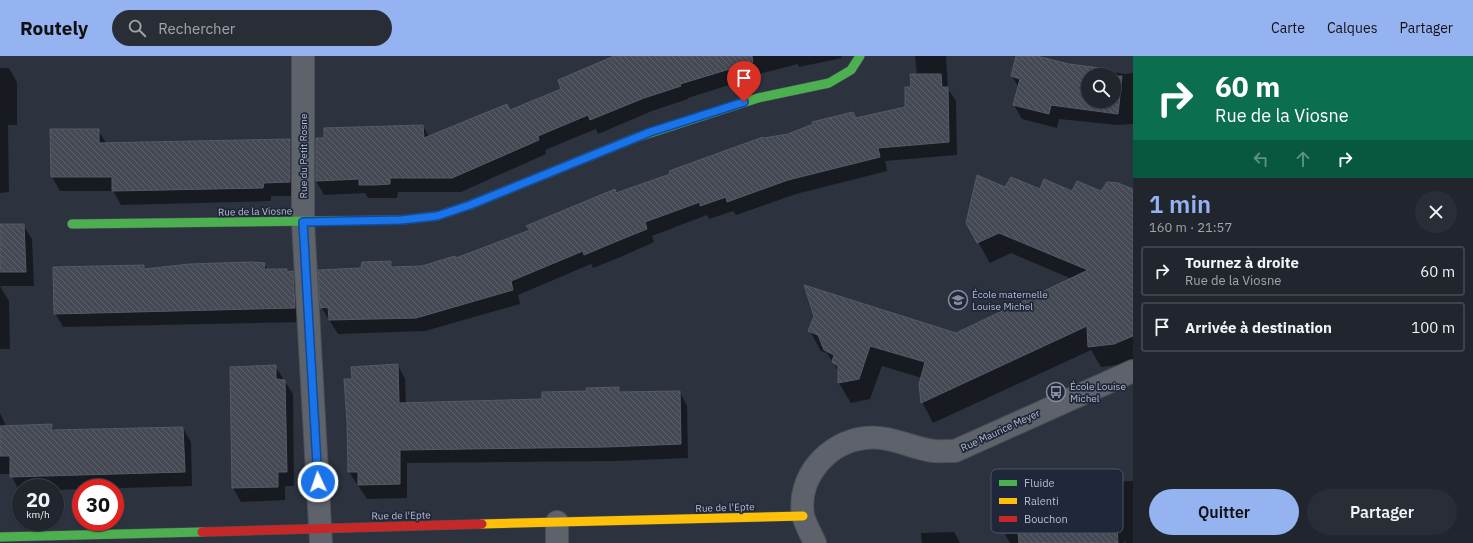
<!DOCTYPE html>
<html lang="fr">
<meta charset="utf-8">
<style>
:root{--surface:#21262e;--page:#292e36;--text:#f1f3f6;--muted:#a2a5aa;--line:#3e434a;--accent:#95b2f1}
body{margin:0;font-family:"IBM Plex Sans",sans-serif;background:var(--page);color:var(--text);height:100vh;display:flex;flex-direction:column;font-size:15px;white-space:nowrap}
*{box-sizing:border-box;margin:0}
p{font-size:13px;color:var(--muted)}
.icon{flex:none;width:22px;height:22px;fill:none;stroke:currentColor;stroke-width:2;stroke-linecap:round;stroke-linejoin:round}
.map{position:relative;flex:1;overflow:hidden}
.side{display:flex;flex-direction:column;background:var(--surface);width:340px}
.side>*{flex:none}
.banner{background:#0b6e4f;color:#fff;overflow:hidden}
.buttons{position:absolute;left:1081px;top:12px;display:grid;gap:8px}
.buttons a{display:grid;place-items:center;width:40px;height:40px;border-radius:50%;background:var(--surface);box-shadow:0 1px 3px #0004,0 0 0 1px var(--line);font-size:20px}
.speed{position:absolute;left:12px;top:423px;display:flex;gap:8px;font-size:20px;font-weight:700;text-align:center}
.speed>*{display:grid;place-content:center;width:52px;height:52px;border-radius:50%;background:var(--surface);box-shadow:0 1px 3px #0004,0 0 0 1px var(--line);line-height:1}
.speed small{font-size:10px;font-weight:400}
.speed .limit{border:6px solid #d22;background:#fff;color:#111}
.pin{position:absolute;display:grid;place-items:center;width:34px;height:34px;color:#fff;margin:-41px -17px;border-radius:50% 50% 50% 0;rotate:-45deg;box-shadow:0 0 4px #0007}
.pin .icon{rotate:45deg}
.me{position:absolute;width:44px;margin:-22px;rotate:357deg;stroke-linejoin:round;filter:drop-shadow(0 0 3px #0008)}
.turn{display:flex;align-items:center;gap:14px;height:84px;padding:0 16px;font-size:18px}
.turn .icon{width:52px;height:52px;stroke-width:2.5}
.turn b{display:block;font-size:28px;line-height:34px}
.lanes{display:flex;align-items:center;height:38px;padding:0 16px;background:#0003;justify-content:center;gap:20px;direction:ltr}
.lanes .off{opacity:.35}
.round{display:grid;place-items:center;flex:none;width:42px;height:42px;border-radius:21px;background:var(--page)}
.head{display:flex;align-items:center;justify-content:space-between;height:68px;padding:0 16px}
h1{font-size:24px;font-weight:600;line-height:30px;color:var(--accent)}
.button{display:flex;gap:8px;margin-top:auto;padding:8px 16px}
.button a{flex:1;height:46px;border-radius:24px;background:var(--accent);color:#111;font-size:16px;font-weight:600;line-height:46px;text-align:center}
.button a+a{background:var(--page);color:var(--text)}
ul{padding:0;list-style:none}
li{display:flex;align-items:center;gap:12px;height:50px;margin:0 8px 6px;padding:0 8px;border:2px solid var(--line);border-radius:4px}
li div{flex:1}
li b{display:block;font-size:15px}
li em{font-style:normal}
header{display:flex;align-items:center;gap:24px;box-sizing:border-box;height:56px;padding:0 20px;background:var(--accent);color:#111}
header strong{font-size:19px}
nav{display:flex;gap:22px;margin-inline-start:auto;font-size:14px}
.search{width:280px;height:36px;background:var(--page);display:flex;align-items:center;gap:10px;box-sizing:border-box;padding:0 14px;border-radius:22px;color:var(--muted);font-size:15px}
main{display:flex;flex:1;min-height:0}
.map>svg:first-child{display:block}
</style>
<header>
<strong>Routely</strong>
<div class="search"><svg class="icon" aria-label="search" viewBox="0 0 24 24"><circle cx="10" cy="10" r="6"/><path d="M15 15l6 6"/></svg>Rechercher</div>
<nav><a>Carte</a><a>Calques</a><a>Partager</a></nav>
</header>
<main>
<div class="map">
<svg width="1133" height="487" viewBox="0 0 1133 487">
<defs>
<pattern id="building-back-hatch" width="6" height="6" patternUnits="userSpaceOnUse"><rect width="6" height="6" fill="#444953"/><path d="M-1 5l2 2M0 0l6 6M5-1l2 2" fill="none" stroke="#5d616b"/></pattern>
</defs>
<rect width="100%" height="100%" fill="#2c323e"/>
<path fill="#0007" fill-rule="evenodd" d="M 617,0 L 841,0 L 842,2 L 799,11 L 798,8 L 744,22 L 745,24 L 688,42 L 688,43 L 652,55 L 598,78 L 596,73 L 545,94 L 546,98 L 461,136 L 398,136 L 397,142 L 368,142 L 365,137 L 324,139 L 316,125 L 423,70 L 429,81 L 510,55 L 563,33 Z
M 915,0 L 946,0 L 948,33 L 956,45 L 957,99 L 885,105 L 887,115 L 796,138 L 736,159 L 733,155 L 709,163 L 707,159 L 652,180 L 654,186 L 623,200 L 593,212 L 591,208 L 518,239 L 520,248 L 425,275 L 338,278 L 321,251 L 390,206 L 394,212 L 422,211 L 456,203 L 530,175 L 528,171 L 764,83 L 906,52 L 917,19 Z
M 1017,0 L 1034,0 L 1063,8 L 1125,18 L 1133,17 L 1133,68 L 1117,69 L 1059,63 L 1057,72 L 1022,63 L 1014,49 L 1019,32 L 1012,20 ZM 1088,19 L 1114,19 L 1114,45 L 1088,45 Z
M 0,12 L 9,12 L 17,26 L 17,69 L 8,69 L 9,136 L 0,137 Z
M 51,74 L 98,74 L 106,87 L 290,84 L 298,97 L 298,140 L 271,140 L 271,145 L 121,149 L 113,135 L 60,135 L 52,121 Z
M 1005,132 L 1072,136 L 1101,136 L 1133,133 L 1133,305 L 1126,308 L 1101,311 L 1091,294 L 933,367 L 922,346 L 922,322 L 882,310 L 870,343 L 851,347 L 839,327 L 839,316 L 827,297 L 821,295 L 810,275 L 956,278 L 1072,223 L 1011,197 L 990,207 L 967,167 Z
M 0,169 L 23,169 L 32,183 L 34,230 L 0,230 Z
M 264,208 L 268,214 L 286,214 L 288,217 L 293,216 L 301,230 L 303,266 L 63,271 L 55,257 L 143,210 L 146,214 Z
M 0,230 L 9,245 L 10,293 L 0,293 Z
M 398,309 L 405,323 L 406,348 L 543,344 L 618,332 L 621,337 L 680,336 L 687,350 L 688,402 L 615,405 L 407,407 L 407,442 L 367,443 L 349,416 L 353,324 Z
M 275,310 L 293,338 L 294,430 L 285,430 L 285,444 L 241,446 L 233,432 Z
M 0,357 L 6,370 L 52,369 L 55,375 L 183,372 L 191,386 L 192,430 L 55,434 L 55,432 L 21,432 L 19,435 L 11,418 L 0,418 Z
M 1133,425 L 1133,487 L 1126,487 L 1124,484 L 1124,487 L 1010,487 L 1004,477 L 1034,446 L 1066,443 L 1075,459 L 1115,457 L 1118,461 L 1116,426 Z
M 954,476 L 960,487 L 922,487 L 921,477 Z"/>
<path fill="url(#building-back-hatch)" stroke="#555a65" d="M 614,0 L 752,0 L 753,6 L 680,28 L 681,30 L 644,42 L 590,64 L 588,59 L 538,80 L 539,84 L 452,122 L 390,122 L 390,128 L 374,129 L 359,129 L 359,123 L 316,125 L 316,82 L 324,82 L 324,72 L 423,69 L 424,82 L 507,48 L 510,54 L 561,33 L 558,24 Z
M 1016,0 L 1037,0 L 1069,8 L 1108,13 L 1108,19 L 1088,19 L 1088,45 L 1114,45 L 1114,20 L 1122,20 L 1118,58 L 1051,49 L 1049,58 L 1013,49 L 1020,23 L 1011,20 Z
M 910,18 L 941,18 L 942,31 L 948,31 L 949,86 L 878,92 L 880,101 L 788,124 L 727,146 L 726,141 L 700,150 L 700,146 L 645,166 L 647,173 L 615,186 L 584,199 L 583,195 L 511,225 L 513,234 L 416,262 L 329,264 L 328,251 L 320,252 L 318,214 L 361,212 L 362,206 L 391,205 L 391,211 L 422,210 L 455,200 L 456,202 L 530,174 L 526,170 L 615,133 L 616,137 L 670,118 L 669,115 L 763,81 L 764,82 L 788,78 L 813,68 L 812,66 L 853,56 L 856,62 L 905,51 L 905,31 L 911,31 Z
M 50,73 L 99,73 L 99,87 L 290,83 L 290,126 L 264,127 L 263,132 L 112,135 L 112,121 L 51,121 Z
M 977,119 L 1005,131 L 1011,121 L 1040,133 L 1044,123 L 1072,135 L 1077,125 L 1101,135 L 1107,126 L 1118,127 L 1133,133 L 1133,280 L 1114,288 L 1088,291 L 1087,270 L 921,347 L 919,328 L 925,306 L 870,290 L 859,323 L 838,327 L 838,310 L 832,306 L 834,299 L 824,294 L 818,279 L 808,275 L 814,260 L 804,229 L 956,277 L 1088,214 L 999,177 L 977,187 L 966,167 Z
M 0,168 L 24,168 L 26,216 L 0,216 Z
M 251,206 L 265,207 L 264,213 L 287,213 L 287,216 L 293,215 L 295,252 L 54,258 L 53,211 L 144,209 L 144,213 L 190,208 Z
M 398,308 L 399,347 L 542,343 L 542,336 L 587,335 L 586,332 L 619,331 L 619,336 L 680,335 L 681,388 L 606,391 L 400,394 L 400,428 L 358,429 L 358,416 L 348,416 L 347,366 L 344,323 L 352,323 L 351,311 Z
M 276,309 L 276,323 L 285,324 L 287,416 L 278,416 L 278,431 L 232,432 L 230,311 Z
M 52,368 L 52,374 L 183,371 L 185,416 L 10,421 L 10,400 L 0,400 L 0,370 Z
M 1067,442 L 1067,459 L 1116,456 L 1118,487 L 1019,487 L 1018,477 L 1003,477 L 1001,445 L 1034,445 Z"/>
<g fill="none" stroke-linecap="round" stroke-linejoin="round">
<g stroke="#4a4e57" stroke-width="24">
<path id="street" d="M 303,0 L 303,166 L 321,487
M 557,466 L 557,487
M 815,487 C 811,478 805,468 803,459 C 797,421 828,386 865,382 C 886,379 908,390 928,394 C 936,396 947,395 955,395 L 1133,315"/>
</g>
<g stroke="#4a4e57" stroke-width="10">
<path id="fast" d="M 635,82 L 758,42 L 829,27 L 851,14 L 860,0
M 72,168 L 401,164 L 437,160 L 470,149
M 0,481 L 202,476"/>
</g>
<g stroke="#4a4e57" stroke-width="10">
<path id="slow" d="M 470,149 L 635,82
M 482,468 L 803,460"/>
</g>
<g stroke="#4a4e57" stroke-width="10">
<path id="jam" d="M 202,476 L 482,468"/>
</g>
<use href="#street" stroke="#5e626b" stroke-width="22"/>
<use href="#fast" stroke="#4caf50" stroke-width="9"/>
<use href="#slow" stroke="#ffc107" stroke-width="9"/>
<use href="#jam" stroke="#c62828" stroke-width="9"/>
</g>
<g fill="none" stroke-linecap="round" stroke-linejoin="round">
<g stroke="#114b97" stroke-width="10">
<path id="route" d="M 318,426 L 303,166 L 401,164 L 437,160 L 470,149 L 650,76 L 744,46"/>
</g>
<use href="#route" stroke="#1a73e8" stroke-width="7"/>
</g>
<defs>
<g id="school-ring" transform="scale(1)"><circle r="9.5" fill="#1f273a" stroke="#878d9c" stroke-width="1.5"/><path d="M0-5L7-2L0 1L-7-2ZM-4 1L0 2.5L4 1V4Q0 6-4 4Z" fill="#878d9c"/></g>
<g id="bus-ring" transform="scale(1)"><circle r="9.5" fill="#1f273a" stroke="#878d9c" stroke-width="1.5"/><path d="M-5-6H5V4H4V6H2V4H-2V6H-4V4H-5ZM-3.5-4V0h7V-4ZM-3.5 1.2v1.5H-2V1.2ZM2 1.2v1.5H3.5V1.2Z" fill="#878d9c"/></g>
</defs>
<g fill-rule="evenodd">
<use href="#school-ring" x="958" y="244"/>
<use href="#bus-ring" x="1056" y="336"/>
</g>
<g text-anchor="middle" stroke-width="3.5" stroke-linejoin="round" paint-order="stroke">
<g font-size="10" fill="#b8bece" stroke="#1f273a">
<text transform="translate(303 100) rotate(-90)" y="4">Rue du Petit Rosne</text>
<text transform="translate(255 155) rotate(-1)" y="4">Rue de la Viosne</text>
<text transform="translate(1000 374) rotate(-25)" y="4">Rue Maurice Meyer</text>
<text transform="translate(725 451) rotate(-2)" y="4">Rue de l'Epte</text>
<text transform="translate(401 459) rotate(-1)" y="4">Rue de l'Epte</text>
</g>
<g font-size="10" fill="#b8bece" stroke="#1f273a" text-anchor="start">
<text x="972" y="242">École maternelle<tspan x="972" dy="12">Louise Michel</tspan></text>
<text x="1070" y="334">École Louise<tspan x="1070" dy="12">Michel</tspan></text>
</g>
</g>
<rect x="991" y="413" width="132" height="64" rx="6" fill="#1f273a" stroke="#4d5466" stroke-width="1"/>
<rect x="999" y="424" width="18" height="6" fill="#4caf50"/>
<rect x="999" y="442" width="18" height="6" fill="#ffc107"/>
<rect x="999" y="460" width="18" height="6" fill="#c62828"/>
<g font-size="11" fill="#b8bece">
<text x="1024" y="431">Fluide</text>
<text x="1024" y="449">Ralenti</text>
<text x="1024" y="467">Bouchon</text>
</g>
</svg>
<div class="buttons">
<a><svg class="icon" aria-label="search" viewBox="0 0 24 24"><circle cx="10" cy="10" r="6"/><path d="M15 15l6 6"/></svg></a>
</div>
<div class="speed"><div>20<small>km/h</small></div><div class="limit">30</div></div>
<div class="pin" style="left:744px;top:46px;background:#d93025"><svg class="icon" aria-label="arrive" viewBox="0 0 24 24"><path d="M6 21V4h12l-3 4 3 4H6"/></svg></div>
<svg class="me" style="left:318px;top:426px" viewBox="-20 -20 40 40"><circle r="17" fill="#1a73e8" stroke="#fff" stroke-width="3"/><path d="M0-11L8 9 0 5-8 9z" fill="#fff"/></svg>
</div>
<section class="side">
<div class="banner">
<div class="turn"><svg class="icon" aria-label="right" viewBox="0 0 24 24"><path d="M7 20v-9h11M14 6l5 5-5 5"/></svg><div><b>60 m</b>Rue de la Viosne</div></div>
<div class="lanes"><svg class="icon off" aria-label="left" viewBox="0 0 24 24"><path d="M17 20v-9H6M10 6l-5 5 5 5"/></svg><svg class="icon off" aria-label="ahead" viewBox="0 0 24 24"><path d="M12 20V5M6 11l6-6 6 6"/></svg><svg class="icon" aria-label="right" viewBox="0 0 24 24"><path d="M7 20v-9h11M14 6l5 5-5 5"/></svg></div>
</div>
<div class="head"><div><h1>1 min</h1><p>160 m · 21:57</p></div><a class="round"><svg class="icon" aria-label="close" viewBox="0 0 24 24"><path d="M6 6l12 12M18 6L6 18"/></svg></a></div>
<ul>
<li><svg class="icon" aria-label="right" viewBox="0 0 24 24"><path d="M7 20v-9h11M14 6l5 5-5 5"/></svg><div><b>Tournez à droite</b><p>Rue de la Viosne</p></div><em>60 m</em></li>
<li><svg class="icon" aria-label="arrive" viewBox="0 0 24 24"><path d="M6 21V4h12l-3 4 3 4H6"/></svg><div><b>Arrivée à destination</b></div><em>100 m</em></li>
</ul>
<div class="button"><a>Quitter</a><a>Partager</a></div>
</section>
</main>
